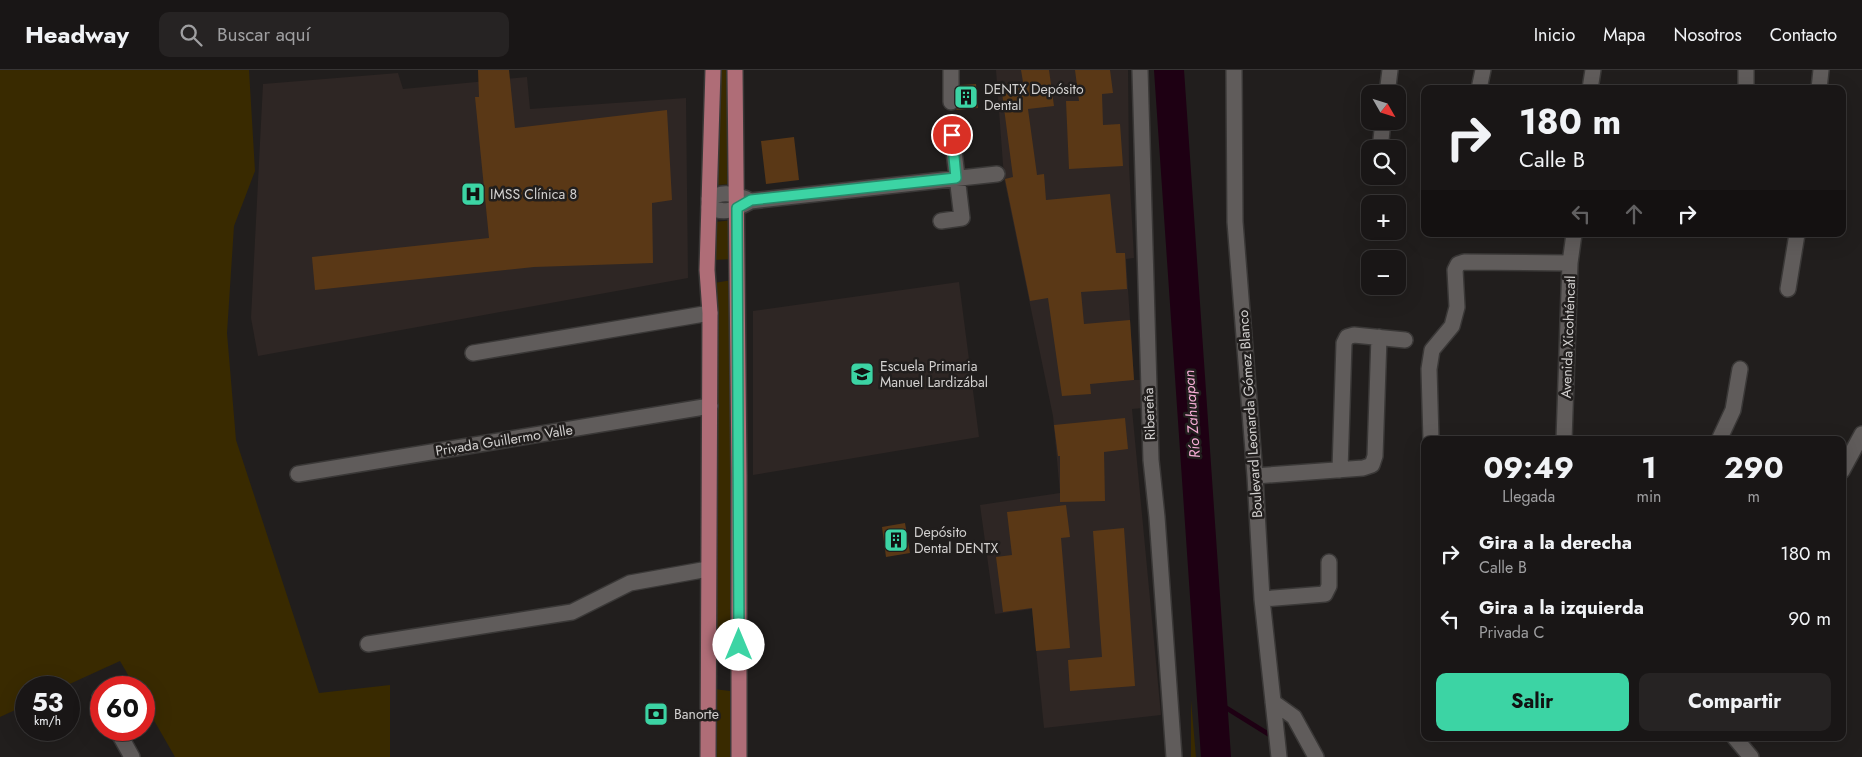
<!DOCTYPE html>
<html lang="es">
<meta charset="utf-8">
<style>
:root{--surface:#191616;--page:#262323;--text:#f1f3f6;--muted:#9f9fa1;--line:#373535;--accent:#3cd4a4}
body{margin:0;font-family:Jost,sans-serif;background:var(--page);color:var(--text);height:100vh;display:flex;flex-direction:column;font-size:19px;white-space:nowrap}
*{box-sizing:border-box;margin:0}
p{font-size:16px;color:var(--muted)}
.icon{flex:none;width:28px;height:28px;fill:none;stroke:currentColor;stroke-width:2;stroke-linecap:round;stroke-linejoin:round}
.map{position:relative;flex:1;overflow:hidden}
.side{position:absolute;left:1421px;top:366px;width:425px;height:305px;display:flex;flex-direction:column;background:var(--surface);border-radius:10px;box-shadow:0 5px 20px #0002,0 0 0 1px var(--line)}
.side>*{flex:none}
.hud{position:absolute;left:1421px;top:15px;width:425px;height:152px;border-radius:10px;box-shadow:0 5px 20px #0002,0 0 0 1px var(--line);background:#191616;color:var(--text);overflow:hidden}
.needle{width:32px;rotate:129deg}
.controls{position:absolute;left:1361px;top:15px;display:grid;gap:10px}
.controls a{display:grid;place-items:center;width:45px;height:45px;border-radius:10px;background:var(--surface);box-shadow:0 5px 20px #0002,0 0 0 1px var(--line);font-size:25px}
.speed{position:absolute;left:15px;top:606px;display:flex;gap:10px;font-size:25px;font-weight:700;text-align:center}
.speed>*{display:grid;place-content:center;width:65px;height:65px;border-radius:50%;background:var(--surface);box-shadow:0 5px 20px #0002,0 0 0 1px var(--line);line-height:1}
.speed small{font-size:12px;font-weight:400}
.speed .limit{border:8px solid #d22;background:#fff;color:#111}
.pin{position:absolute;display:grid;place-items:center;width:42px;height:42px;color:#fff;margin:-21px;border:2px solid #fff;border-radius:50%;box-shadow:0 1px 5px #0007}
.me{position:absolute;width:55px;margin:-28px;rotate:0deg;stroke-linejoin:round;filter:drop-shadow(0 0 4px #0008)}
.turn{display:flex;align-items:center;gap:18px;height:105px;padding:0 15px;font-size:22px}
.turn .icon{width:65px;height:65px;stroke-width:2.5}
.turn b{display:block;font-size:35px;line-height:42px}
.lanes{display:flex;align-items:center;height:48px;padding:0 15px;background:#0003;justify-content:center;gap:25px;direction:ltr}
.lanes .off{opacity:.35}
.eta{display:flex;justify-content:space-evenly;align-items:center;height:85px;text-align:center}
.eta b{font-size:30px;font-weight:700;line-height:35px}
.button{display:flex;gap:10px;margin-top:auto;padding:10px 15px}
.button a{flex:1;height:58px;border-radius:10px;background:var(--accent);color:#111;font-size:20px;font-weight:700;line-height:58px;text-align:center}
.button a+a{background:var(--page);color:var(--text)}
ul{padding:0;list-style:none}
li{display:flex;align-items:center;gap:15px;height:65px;padding:0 15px}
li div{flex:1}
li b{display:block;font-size:19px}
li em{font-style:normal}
header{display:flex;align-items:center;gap:30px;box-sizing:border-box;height:70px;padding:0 25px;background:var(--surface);border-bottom:1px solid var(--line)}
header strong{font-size:24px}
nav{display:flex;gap:28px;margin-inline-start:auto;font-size:18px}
.search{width:350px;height:45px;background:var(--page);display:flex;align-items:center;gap:12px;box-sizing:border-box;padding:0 18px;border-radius:10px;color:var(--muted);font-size:19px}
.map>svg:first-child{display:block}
</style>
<header>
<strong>Headway</strong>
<div class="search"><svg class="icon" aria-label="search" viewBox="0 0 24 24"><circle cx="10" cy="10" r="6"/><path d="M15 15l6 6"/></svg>Buscar aquí</div>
<nav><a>Inicio</a><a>Mapa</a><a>Nosotros</a><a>Contacto</a></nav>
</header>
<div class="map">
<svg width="1862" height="687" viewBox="0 0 1862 687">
<rect width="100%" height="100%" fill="#211e1d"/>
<path fill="#2e2624" d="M 996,0 L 1128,0 L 1129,96 L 1134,188 L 1126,189 L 1134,310 L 1141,310 L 1143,338 L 1132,339 L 1161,645 L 1044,658 L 1032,539 L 995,544 L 980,435 L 1060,423 L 1053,346 L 1004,108 Z
M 398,3 L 403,19 L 527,7 L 530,39 L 686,28 L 688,208 L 258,286 L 251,248 L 263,14 Z
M 959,212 L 979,367 L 753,405 L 753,241 Z"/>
<path fill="#392a00" d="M 0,0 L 249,0 L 255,101 L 234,156 L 227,263 L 236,370 L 319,623 L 390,615 L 390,687 L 175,687 L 144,633 L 144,618 L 135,617 L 120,591 L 63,617 L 26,618 L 26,635 L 0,647 Z
M 717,0 L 731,0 L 733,114 L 716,115 Z
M 733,150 L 733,189 L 714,190 L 715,152 Z
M 732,210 L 732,584 L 710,586 L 714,213 Z
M 714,619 L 730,621 L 734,687 L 716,687 Z
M 1191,630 L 1196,687 L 1191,687 Z"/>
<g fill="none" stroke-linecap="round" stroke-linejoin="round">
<path stroke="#1e0013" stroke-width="5" d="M 1212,629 L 1273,667"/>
<path stroke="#1e0013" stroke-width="30" d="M 1169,0 L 1216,687"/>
</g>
<path fill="#5a3816" d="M 478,0 L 509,0 L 515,58 L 667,40 L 672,130 L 652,133 L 653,193 L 534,197 L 315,220 L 312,187 L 489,168 L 475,27 L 479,27 Z
M 1021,0 L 1049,0 L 1054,36 L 1028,39 L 1037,105 L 1044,104 L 1046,130 L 1110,124 L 1116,183 L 1125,183 L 1127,219 L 1081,222 L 1084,254 L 1130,250 L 1134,310 L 1090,314 L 1091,324 L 1062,326 L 1048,228 L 1030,231 L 1005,109 L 1013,107 L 1001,15 L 1023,12 Z
M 1075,0 L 1110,0 L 1113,23 L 1102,24 L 1103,55 L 1120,54 L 1123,96 L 1069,99 L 1066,31 L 1079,31 Z
M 976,14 L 978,38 L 956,40 L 960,32 L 960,15 Z
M 794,67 L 799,110 L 766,114 L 761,71 Z
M 1125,348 L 1128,379 L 1104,382 L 1105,431 L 1060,432 L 1060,386 L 1058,386 L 1054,355 Z
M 1066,435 L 1070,467 L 1061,468 L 1070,578 L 1036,581 L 1032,538 L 1003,542 L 996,487 L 1012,485 L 1007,442 Z
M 905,453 L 910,483 L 886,487 L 882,457 Z
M 1124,458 L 1135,616 L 1070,621 L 1068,590 L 1102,587 L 1093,461 Z"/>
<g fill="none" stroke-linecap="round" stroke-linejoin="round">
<g stroke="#3a3837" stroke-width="18">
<path id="minor" d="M 951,0 L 951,32
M 1140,0 L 1151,390 L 1157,447 L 1174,687
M 1234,0 L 1235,152 L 1255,406 L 1262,529 L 1279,687
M 1479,19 L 1483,0
M 1590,19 L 1593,0
M 1746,19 L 1746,0
M 1819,19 L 1821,0
M 1387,24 L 1390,0
M 1381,70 L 1383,51
M 709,129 C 723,120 732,124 747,129
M 709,137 C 725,145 736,139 751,131 L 997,104
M 941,151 L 962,148 L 952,65
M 1788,219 L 1797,164
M 473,283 L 710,243
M 1431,370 L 1429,299 L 1432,280 L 1452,256 L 1457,237 L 1455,200 L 1458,194 L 1464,192 L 1570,193
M 1564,370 L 1570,193 L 1574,164
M 1719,370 L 1733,340 L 1740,299
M 1340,400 L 1344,273 L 1347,267 L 1354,265 L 1405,270
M 1842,401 L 1862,364
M 298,404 L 710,336
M 1255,406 L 1363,398 L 1372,395 L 1375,386 L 1379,267
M 1262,529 L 1325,524 L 1329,516 L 1329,492
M 368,574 L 572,542 L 630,513 L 708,499
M 100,627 L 101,629
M 1273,632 L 1294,647 L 1316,687
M 117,660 L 132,687
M 1735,668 L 1751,687"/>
</g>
<g stroke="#3a3837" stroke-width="18">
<path id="major" d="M 735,0 L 739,405 L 739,687
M 708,687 L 710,243 L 707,200 L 713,0"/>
</g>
<use href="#minor" stroke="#605c5b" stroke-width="15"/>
<use href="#major" stroke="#af6d77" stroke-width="15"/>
</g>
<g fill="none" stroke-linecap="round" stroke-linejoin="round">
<g stroke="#278a6b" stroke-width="12">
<path id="route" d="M 739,575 L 737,138 L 751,130 L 956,108 L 952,65"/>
</g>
<use href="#route" stroke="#3cd4a4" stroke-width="9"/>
</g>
<defs>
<g id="building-square" transform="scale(1.25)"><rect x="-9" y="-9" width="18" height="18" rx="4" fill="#3cd4a4" stroke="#211e1d"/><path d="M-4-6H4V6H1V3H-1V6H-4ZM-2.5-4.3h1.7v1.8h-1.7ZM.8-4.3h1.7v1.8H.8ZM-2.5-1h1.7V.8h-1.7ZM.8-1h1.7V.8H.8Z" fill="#111"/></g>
<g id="hospital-square" transform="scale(1.25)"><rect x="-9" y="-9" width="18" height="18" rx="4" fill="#3cd4a4" stroke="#211e1d"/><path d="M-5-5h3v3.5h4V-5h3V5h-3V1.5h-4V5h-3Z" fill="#111"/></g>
<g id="school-square" transform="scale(1.25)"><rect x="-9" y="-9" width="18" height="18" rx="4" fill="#3cd4a4" stroke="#211e1d"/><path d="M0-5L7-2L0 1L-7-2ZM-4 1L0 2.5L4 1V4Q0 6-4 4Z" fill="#111"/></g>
<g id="bank-square" transform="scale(1.25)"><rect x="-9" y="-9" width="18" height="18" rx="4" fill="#3cd4a4" stroke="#211e1d"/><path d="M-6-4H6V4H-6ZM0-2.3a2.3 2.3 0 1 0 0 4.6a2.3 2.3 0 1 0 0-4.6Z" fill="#111"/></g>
</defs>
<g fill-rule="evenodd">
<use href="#building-square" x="966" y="27"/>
<use href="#hospital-square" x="473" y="124"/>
<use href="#school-square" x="862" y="304"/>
<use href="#building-square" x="896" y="470"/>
<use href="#bank-square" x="656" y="644"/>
</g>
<g text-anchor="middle" stroke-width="5" stroke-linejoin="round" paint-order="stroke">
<g font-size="14" fill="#d3d1d0" stroke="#211e1d" text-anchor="start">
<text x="984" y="24">DENTX Depósito<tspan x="984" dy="16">Dental</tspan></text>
<text x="490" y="129">IMSS Clínica 8</text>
<text x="880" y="301">Escuela Primaria<tspan x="880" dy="16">Manuel Lardizábal</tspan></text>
<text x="914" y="467">Depósito<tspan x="914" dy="16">Dental DENTX</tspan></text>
<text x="674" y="649">Banorte</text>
</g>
<g font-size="14" fill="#d3d1d0" stroke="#211e1d">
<text transform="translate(1568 267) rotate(-88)" y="5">Avenida Xicohténcatl</text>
<text transform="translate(1149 344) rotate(-92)" y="5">Ribereña</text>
<text transform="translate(1250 344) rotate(-94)" y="5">Boulevard Leonarda Gómez Blanco</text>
<text transform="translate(504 370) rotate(-9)" y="5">Privada Guillermo Valle</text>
</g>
<g font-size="15" font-style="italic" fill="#f4acd4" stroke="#211e1d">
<text transform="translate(1192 344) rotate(-94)" y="5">Río Zahuapan</text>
</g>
</g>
</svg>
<div class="controls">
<a><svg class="needle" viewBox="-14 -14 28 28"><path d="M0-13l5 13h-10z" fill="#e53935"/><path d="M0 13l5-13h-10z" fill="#9f9fa1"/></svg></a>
<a><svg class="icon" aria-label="search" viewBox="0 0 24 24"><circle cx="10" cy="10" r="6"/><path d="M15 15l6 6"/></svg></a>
<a>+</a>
<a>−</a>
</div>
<div class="speed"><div>53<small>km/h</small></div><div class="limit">60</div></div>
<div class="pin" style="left:952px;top:65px;background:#d93025"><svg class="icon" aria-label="arrive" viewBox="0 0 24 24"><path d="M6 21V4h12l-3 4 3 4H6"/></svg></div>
<svg class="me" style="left:739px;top:575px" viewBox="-20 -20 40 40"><circle r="19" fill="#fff"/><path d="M0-13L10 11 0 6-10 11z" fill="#3cd4a4"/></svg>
<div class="hud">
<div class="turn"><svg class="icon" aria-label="right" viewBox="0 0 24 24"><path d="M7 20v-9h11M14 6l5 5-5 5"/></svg><div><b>180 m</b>Calle B</div></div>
<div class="lanes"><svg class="icon off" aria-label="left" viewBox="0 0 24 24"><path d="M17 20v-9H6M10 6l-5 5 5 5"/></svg><svg class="icon off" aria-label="ahead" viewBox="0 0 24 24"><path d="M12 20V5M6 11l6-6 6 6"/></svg><svg class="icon" aria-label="right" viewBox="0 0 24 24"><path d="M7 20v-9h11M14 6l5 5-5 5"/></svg></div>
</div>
<section class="side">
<div class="eta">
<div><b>09:49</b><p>Llegada</p></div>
<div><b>1</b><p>min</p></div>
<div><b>290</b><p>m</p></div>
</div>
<ul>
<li><svg class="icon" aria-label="right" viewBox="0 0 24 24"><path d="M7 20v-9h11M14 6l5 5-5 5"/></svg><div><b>Gira a la derecha</b><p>Calle B</p></div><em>180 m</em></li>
<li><svg class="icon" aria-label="left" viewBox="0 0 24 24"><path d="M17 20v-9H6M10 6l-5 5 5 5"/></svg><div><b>Gira a la izquierda</b><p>Privada C</p></div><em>90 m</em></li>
</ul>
<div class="button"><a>Salir</a><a>Compartir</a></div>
</section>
</div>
